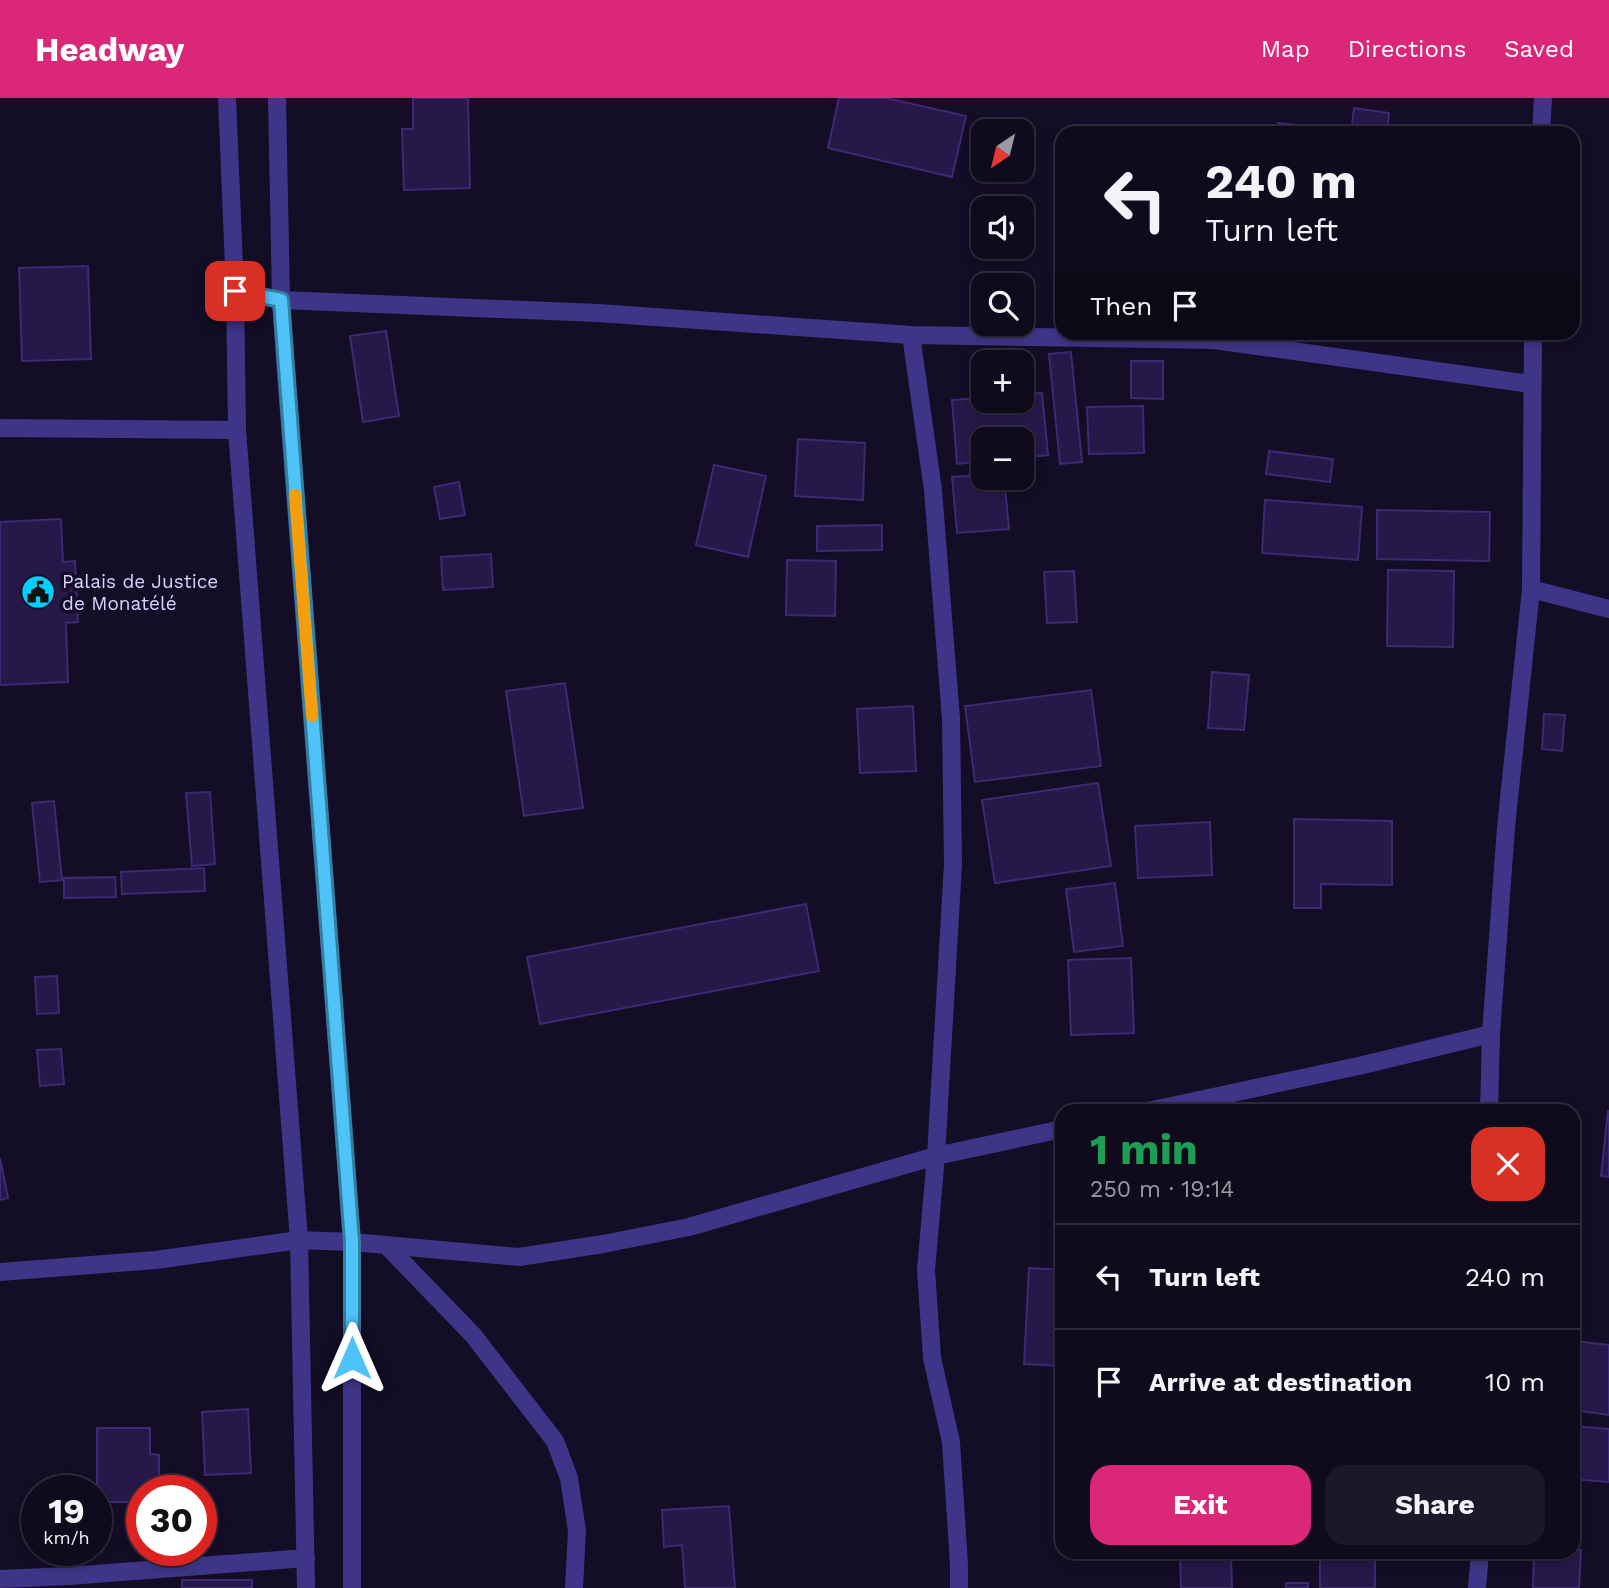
<!DOCTYPE html>
<meta charset="utf-8">
<style>
:root{--surface:#0f0a1c;--page:#1d1829;--text:#f1f3f6;--muted:#9b9aa3;--line:#2f2b3b;--accent:#db2777}
body{margin:0;font-family:"Work Sans",sans-serif;background:var(--page);color:var(--text);height:100vh;display:flex;flex-direction:column;font-size:26px;white-space:nowrap}
*{box-sizing:border-box;margin:0}
p{font-size:23px;color:var(--muted)}
.icon{flex:none;width:38px;height:38px;fill:none;stroke:currentColor;stroke-width:2;stroke-linecap:round;stroke-linejoin:round}
.map{position:relative;flex:1;overflow:hidden}
.side{position:absolute;left:1055px;top:1006px;width:525px;height:455px;display:flex;flex-direction:column;background:var(--surface);border-radius:21px;box-shadow:0 4px 10px #0003,0 0 0 2px var(--line)}
.side>*{flex:none}
.banner{position:absolute;left:1055px;top:28px;width:525px;height:214px;border-radius:21px;box-shadow:0 4px 10px #0003,0 0 0 2px var(--line);background:#0f0a1c;color:var(--text);overflow:hidden}
.needle{width:46px;rotate:215deg}
.tools{position:absolute;left:971px;top:21px;display:grid;gap:14px}
.tools a{display:grid;place-items:center;width:63px;height:63px;border-radius:14px;background:var(--surface);box-shadow:0 4px 10px #0003,0 0 0 2px var(--line);font-size:35px}
.speed{position:absolute;left:21px;top:1377px;display:flex;gap:14px;font-size:35px;font-weight:700;text-align:center}
.speed>*{display:grid;place-content:center;width:91px;height:91px;border-radius:50%;background:var(--surface);box-shadow:0 4px 10px #0003,0 0 0 2px var(--line);line-height:1}
.speed small{font-size:18px;font-weight:400}
.speed .limit{border:10px solid #d22;background:#fff;color:#111}
.pin{position:absolute;display:grid;place-items:center;width:60px;height:60px;color:#fff;margin:-30px;border-radius:14px;box-shadow:0 4px 10px #0006}
.me{position:absolute;width:77px;margin:-38px;rotate:0deg;stroke-linejoin:round;filter:drop-shadow(0 0 5px #0008)}
.turn{display:flex;align-items:center;gap:24px;height:147px;padding:0 35px;font-size:32px}
.turn .icon{width:91px;height:91px;stroke-width:2.5}
.turn b{display:block;font-size:49px;line-height:60px}
.then{display:flex;align-items:center;height:66px;padding:0 35px;background:#0003;gap:14px;font-size:26px}
.round{display:grid;place-items:center;flex:none;width:74px;height:74px;border-radius:21px;background:var(--page)}
.overview{display:flex;align-items:center;justify-content:space-between;height:119px;padding:0 35px}
h1{font-size:42px;font-weight:700;line-height:52px;color:#1e9e55}
.button{display:flex;gap:14px;margin-top:auto;padding:14px 35px}
.button a{flex:1;height:80px;border-radius:21px;background:var(--accent);color:#fff;font-size:28px;font-weight:700;line-height:80px;text-align:center}
.button a+a{background:var(--page);color:var(--text)}
ul{padding:0;list-style:none}
li{display:flex;align-items:center;gap:21px;height:105px;padding:0 35px;border-top:2px solid var(--line)}
li div{flex:1}
li b{display:block;font-size:26px}
li em{font-style:normal}
header{display:flex;align-items:center;gap:42px;box-sizing:border-box;height:98px;padding:0 35px;background:var(--accent);color:#fff}
header strong{font-size:33px}
nav{display:flex;gap:38px;margin-inline-start:auto;font-size:24px}
.map>svg:first-child{display:block}
</style>
<header>
<strong>Headway</strong>
<nav><a>Map</a><a>Directions</a><a>Saved</a></nav>
</header>
<div class="map">
<svg width="1609" height="1490" viewBox="0 0 1609 1490">
<rect width="100%" height="100%" fill="#140d26"/>
<path fill="#261848" stroke="#3e2975" stroke-width="2" d="M 413,0 L 468,0 L 470,90 L 404,92 L 402,31 L 413,31 Z
M 839,0 L 886,0 L 966,18 L 952,79 L 828,50 Z
M 1354,10 L 1389,15 L 1387,35 L 1351,35 Z
M 1278,25 L 1333,31 L 1333,35 L 1277,35 Z
M 88,168 L 91,261 L 22,263 L 19,170 Z
M 386,233 L 399,318 L 363,324 L 350,238 Z
M 1071,254 L 1082,364 L 1060,366 L 1049,256 Z
M 1131,263 L 1163,263 L 1163,301 L 1131,300 Z
M 1042,295 L 1048,357 L 1022,360 L 1022,341 L 984,341 L 984,363 L 957,366 L 952,302 L 984,300 L 984,303 L 1022,303 L 1022,296 Z
M 1143,308 L 1144,355 L 1089,356 L 1087,309 Z
M 798,341 L 865,345 L 863,402 L 795,398 Z
M 1269,353 L 1333,361 L 1330,384 L 1266,376 Z
M 714,367 L 766,378 L 748,459 L 696,447 Z
M 984,377 L 984,380 L 1004,380 L 1009,431 L 957,435 L 952,379 Z
M 459,384 L 465,417 L 440,421 L 434,389 Z
M 1265,402 L 1362,409 L 1358,462 L 1262,455 Z
M 1377,412 L 1490,414 L 1489,463 L 1377,461 Z
M 61,421 L 63,464 L 75,463 L 78,524 L 66,525 L 68,584 L 0,587 L 0,424 Z
M 882,427 L 882,452 L 817,453 L 817,428 Z
M 491,456 L 493,489 L 443,492 L 441,459 Z
M 787,462 L 836,463 L 835,518 L 786,517 Z
M 1388,472 L 1454,473 L 1453,549 L 1387,548 Z
M 1074,473 L 1077,524 L 1047,525 L 1044,474 Z
M 1212,574 L 1249,577 L 1244,632 L 1208,630 Z
M 565,585 L 583,710 L 524,718 L 506,593 Z
M 1091,592 L 1101,668 L 975,684 L 965,608 Z
M 913,608 L 916,673 L 860,675 L 857,611 Z
M 1544,616 L 1565,617 L 1562,653 L 1542,651 Z
M 1098,685 L 1111,768 L 995,785 L 982,702 Z
M 210,694 L 215,766 L 192,768 L 186,695 Z
M 54,703 L 62,782 L 40,784 L 32,705 Z
M 1294,721 L 1392,723 L 1392,787 L 1321,786 L 1321,810 L 1294,810 Z
M 1210,724 L 1212,777 L 1138,780 L 1135,728 Z
M 204,770 L 205,793 L 122,796 L 121,774 Z
M 115,779 L 116,799 L 64,800 L 64,780 Z
M 1115,785 L 1123,848 L 1074,854 L 1066,791 Z
M 806,806 L 819,873 L 540,926 L 527,859 Z
M 1131,860 L 1134,935 L 1071,937 L 1068,862 Z
M 57,878 L 59,915 L 37,916 L 35,879 Z
M 61,951 L 64,986 L 40,988 L 37,952 Z
M 1608,1013 L 1609,1013 L 1609,1079 L 1601,1078 Z
M 0,1060 L 8,1100 L 0,1102 Z
M 1029,1170 L 1062,1172 L 1062,1268 L 1024,1266 Z
M 1573,1243 L 1609,1247 L 1609,1317 L 1573,1312 Z
M 248,1311 L 251,1375 L 205,1377 L 202,1314 Z
M 1573,1328 L 1609,1331 L 1609,1384 L 1573,1381 Z
M 97,1330 L 150,1330 L 150,1356 L 159,1357 L 159,1393 L 142,1393 L 142,1404 L 97,1404 Z
M 729,1408 L 735,1490 L 685,1490 L 682,1447 L 664,1449 L 662,1412 Z
M 1573,1452 L 1581,1452 L 1579,1490 L 1533,1490 L 1534,1454 L 1573,1454 Z
M 1231,1460 L 1232,1490 L 1181,1490 L 1180,1462 Z
M 1320,1461 L 1375,1462 L 1375,1490 L 1320,1490 Z
M 182,1482 L 252,1482 L 252,1490 L 182,1490 Z
M 1286,1485 L 1308,1485 L 1308,1490 L 1286,1490 Z"/>
<g fill="none" stroke-linecap="round" stroke-linejoin="round">
<path stroke="#3f3588" stroke-width="18" d="M 227,0 L 235,193 L 237,332 L 299,1142 L 306,1490
M 277,0 L 281,202 L 287,289 L 352,1144 L 352,1490
M 1541,35 L 1543,0
M 235,193 L 281,202 L 598,215 L 911,237 L 1214,242 L 1531,286
M 911,237 L 933,392 L 951,621 L 953,766 L 936,1058 L 926,1172 L 932,1260 L 951,1344 L 959,1467 L 959,1490
M 0,330 L 237,332
M 1531,491 L 1609,511
M 1148,1013 L 1363,967 L 1491,936
M 1489,1013 L 1491,936 L 1506,729 L 1531,491 L 1533,234
M 387,1148 L 473,1237 L 555,1343 L 569,1380 L 577,1433 L 574,1490
M 0,1174 L 156,1162 L 299,1142 L 352,1144 L 519,1159 L 603,1146 L 689,1129 L 936,1058 L 1062,1031
M 0,1481 L 69,1478 L 306,1460
M 1477,1490 L 1480,1454"/>
</g>
<g fill="none" stroke-linecap="round" stroke-linejoin="round">
<g stroke="#337fa1" stroke-width="18">
<path id="route" d="M 235,193 L 281,202 L 352,1144 L 352,1260"/>
</g>
<use href="#route" stroke="#4fc3f7" stroke-width="12"/>
<path stroke="#f59e0b" stroke-width="12" d="M 295,397 L 312,618"/>
</g>
<defs>
<g id="civic-disc" transform="scale(1.75)"><circle r="9.5" fill="#00cffd" stroke="#140d26"/><path d="M-.6-6.5H3V-4.5H.6V-3L4-1V1h2V6H-6V1h2V-1L-.6-3ZM-1.2 2.5V6h2.4V2.5Z" fill="#111"/></g>
</defs>
<g fill-rule="evenodd">
<use href="#civic-disc" x="38" y="494"/>
</g>
<g text-anchor="middle" stroke-width="7" stroke-linejoin="round" paint-order="stroke">
<g font-size="19" fill="#dbd2ff" stroke="#140d26" text-anchor="start">
<text x="62" y="490">Palais de Justice<tspan x="62" dy="22">de Monatélé</tspan></text>
</g>
</g>
</svg>
<div class="tools">
<a><svg class="needle" viewBox="-14 -14 28 28"><path d="M0-13l5 13h-10z" fill="#e53935"/><path d="M0 13l5-13h-10z" fill="#9b9aa3"/></svg></a>
<a><svg class="icon" aria-label="sound" viewBox="0 0 24 24"><path d="M4 9h4l5-4v14l-5-4H4zM17 9q2 3 0 6"/></svg></a>
<a><svg class="icon" aria-label="search" viewBox="0 0 24 24"><circle cx="10" cy="10" r="6"/><path d="M15 15l6 6"/></svg></a>
<a>+</a>
<a>−</a>
</div>
<div class="speed"><div>19<small>km/h</small></div><div class="limit">30</div></div>
<div class="pin" style="left:235px;top:193px;background:#d93025"><svg class="icon" aria-label="arrive" viewBox="0 0 24 24"><path d="M6 21V4h12l-3 4 3 4H6"/></svg></div>
<svg class="me" style="left:352px;top:1260px" viewBox="-20 -20 40 40"><path d="M0-17L14 15 0 8-14 15z" fill="#4fc3f7" stroke="#fff" stroke-width="4"/></svg>
<div class="banner">
<div class="turn"><svg class="icon" aria-label="left" viewBox="0 0 24 24"><path d="M17 20v-9H6M10 6l-5 5 5 5"/></svg><div><b>240 m</b>Turn left</div></div>
<div class="then">Then<svg class="icon" aria-label="arrive" viewBox="0 0 24 24"><path d="M6 21V4h12l-3 4 3 4H6"/></svg></div>
</div>
<section class="side">
<div class="overview"><div><h1>1 min</h1><p>250 m · 19:14</p></div><a class="round" style="background:#d93025;color:#fff"><svg class="icon" aria-label="close" viewBox="0 0 24 24"><path d="M6 6l12 12M18 6L6 18"/></svg></a></div>
<ul>
<li><svg class="icon" aria-label="left" viewBox="0 0 24 24"><path d="M17 20v-9H6M10 6l-5 5 5 5"/></svg><div><b>Turn left</b></div><em>240 m</em></li>
<li><svg class="icon" aria-label="arrive" viewBox="0 0 24 24"><path d="M6 21V4h12l-3 4 3 4H6"/></svg><div><b>Arrive at destination</b></div><em>10 m</em></li>
</ul>
<div class="button"><a>Exit</a><a>Share</a></div>
</section>
</div>
